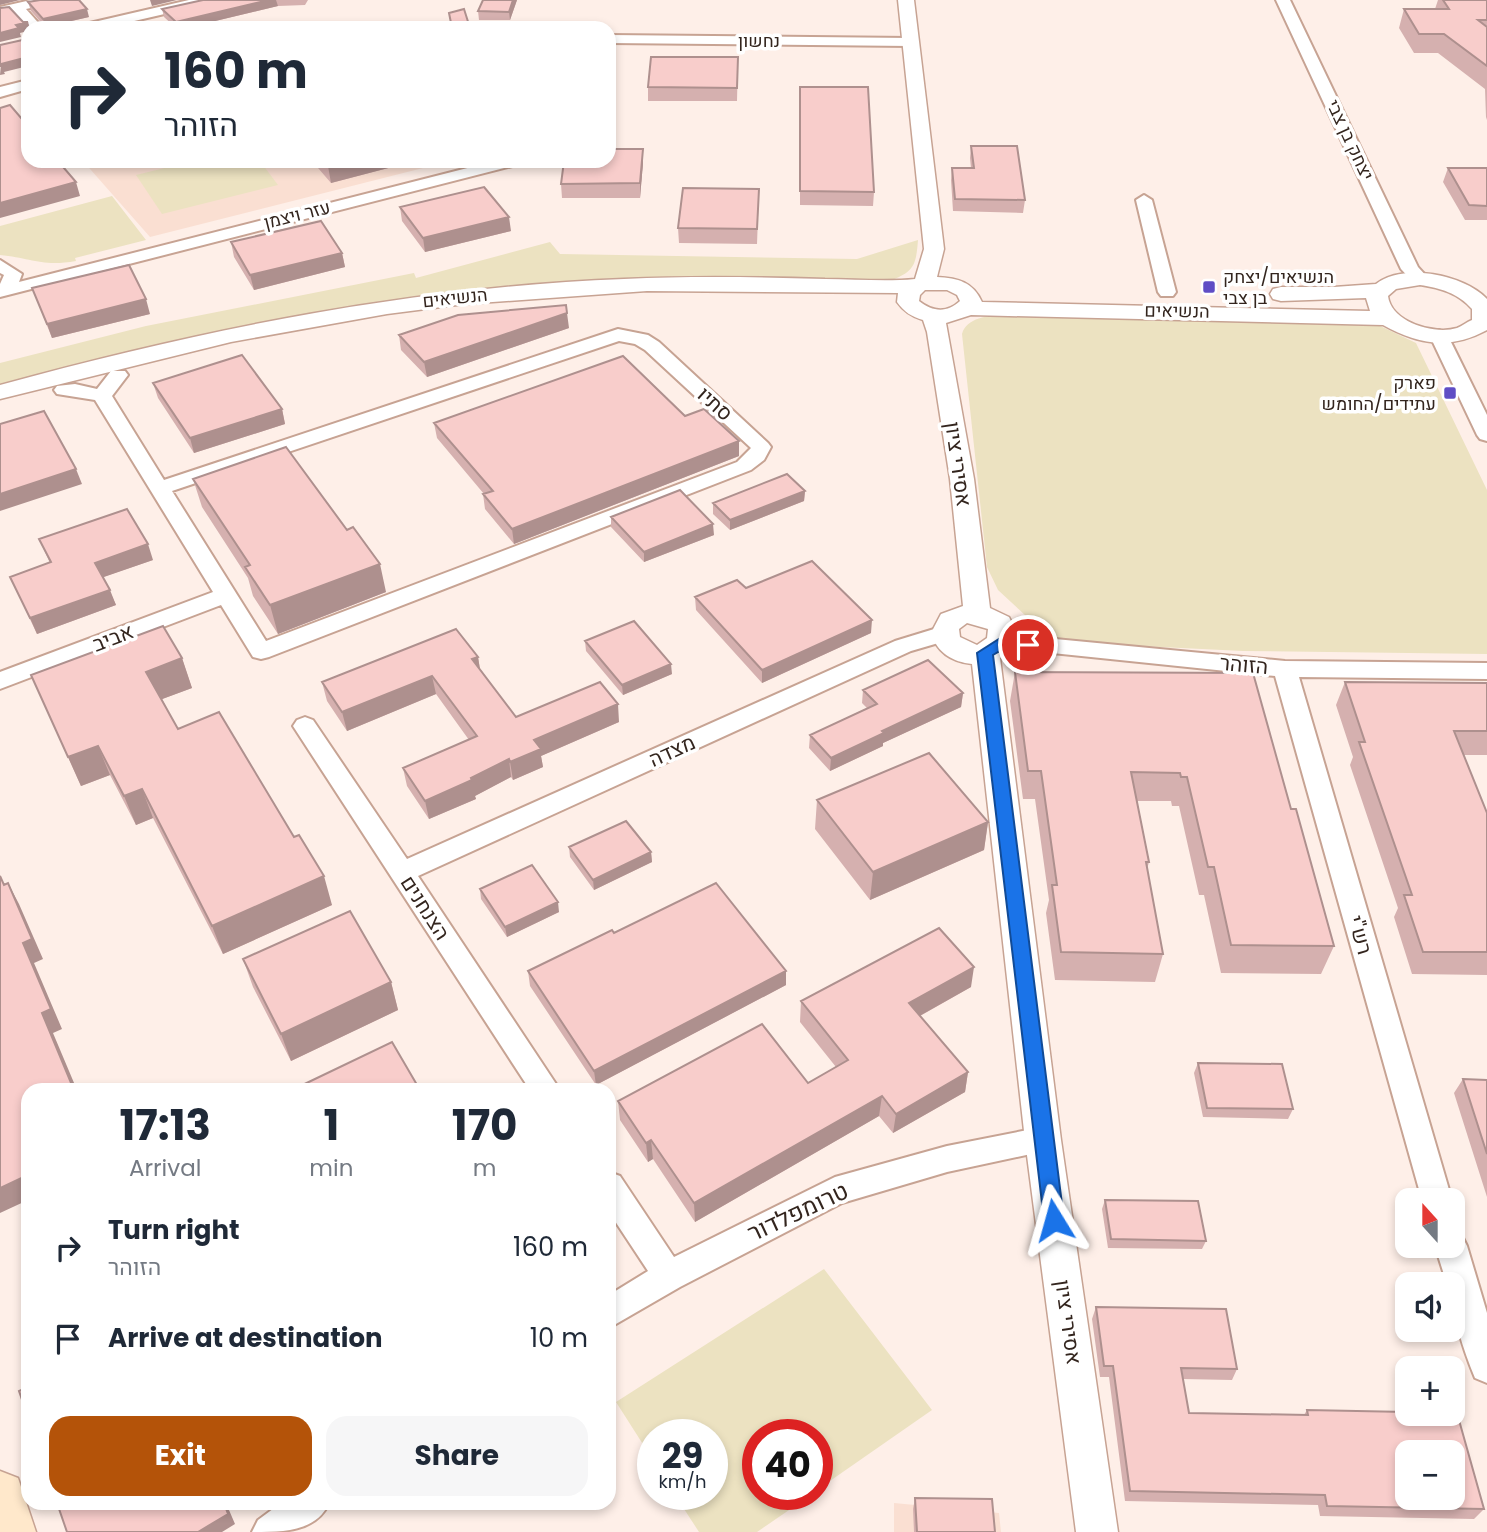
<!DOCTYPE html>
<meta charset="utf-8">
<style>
:root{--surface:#fff;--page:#f6f6f7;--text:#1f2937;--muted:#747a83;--accent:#b45309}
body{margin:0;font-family:Poppins,Heebo,sans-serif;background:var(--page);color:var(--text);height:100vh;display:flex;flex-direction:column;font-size:26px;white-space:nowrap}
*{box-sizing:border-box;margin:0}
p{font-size:23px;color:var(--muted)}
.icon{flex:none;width:38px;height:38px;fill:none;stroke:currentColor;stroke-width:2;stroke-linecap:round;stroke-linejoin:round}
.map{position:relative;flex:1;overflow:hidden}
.details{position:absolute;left:21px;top:1083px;width:595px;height:427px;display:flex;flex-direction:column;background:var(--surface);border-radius:21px;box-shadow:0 4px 10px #0003}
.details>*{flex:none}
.top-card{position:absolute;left:21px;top:21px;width:595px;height:147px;border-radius:21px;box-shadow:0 4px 10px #0003;background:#fff;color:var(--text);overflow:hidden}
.needle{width:46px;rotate:339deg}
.buttons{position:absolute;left:1395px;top:1188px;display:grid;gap:14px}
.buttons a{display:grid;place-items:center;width:70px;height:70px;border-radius:14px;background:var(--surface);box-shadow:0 4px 10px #0003;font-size:35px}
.speed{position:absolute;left:637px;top:1419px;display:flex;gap:14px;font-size:35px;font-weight:700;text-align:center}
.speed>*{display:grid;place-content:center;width:91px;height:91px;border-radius:50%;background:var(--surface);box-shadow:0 4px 10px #0003;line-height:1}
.speed small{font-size:18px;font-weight:400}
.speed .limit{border:10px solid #d22;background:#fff;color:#111}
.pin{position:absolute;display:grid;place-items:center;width:60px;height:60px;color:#fff;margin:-30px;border:4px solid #fff;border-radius:50%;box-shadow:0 2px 7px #0007}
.me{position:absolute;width:77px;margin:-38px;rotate:352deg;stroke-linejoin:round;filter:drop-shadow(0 0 5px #0008)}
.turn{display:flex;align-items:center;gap:24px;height:147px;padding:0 28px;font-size:32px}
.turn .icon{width:91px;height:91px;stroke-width:2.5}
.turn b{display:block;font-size:49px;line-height:60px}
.eta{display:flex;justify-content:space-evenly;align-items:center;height:119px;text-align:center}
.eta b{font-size:42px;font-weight:700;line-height:49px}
.primary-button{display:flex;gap:14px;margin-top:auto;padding:14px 28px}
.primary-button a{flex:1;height:80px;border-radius:21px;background:var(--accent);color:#fff;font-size:28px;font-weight:700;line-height:80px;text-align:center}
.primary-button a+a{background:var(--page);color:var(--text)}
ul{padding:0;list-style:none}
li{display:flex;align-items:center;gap:21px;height:91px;padding:0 28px}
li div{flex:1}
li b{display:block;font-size:26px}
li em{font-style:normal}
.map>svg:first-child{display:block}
</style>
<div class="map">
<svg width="1487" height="1532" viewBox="0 0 1487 1532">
<rect width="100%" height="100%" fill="#feefe8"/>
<path fill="#fadfd2" d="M 83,161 L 424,161 L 427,167 L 150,237 Z
M 894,1503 L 999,1513 L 1001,1532 L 894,1532 Z"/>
<path fill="#ece2c1" d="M 193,161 L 260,161 L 278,185 L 162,214 L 136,175 Z
M 112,196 L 146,240 L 75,258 L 76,261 C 42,267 31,258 0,255 L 0,226 Z
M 918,240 C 916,266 914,272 889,281 L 724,280 L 351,308 L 245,326 L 0,387 L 0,363 L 146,326 L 414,273 L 416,278 L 550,242 L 560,254 L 857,259 Z
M 1036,316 L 1374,323 L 1416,343 L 1487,490 L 1487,654 L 1243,651 L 1036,641 L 1026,616 L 998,590 L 987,567 L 962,334 C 969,309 1016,316 1036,316 Z
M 824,1269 L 932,1410 L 817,1490 L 817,1435 L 758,1435 L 758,1494 L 811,1495 L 757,1532 L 699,1532 L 675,1495 L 712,1494 L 712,1435 L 653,1435 L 653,1460 L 616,1402 Z"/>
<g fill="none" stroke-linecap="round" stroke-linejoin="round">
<g stroke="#c7a393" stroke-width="4">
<path id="minor" d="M 31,0 L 56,0 L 54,3 L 26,9 L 43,28 L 28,28 L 13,12 L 0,15 L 0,7 Z
M 189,0 L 214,0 L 212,3 L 104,28 L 79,28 L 81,25 Z
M 1276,0 L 1290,0 L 1418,267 L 1429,279 L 1426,283 L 1414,283 L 1401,269 Z
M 609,35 L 910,38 L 917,42 L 910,46 L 609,43 Z
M 28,80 L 28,89 L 0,97 L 0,87 Z
M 495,161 L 522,161 L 520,164 L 0,297 L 0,284 L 4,275 L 0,273 L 0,260 L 22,274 L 19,282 Z
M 1144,195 L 1152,200 L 1176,292 L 1173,296 L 1161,296 L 1158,292 L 1136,200 Z
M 618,329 L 648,335 L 659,342 L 768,443 L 771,447 L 764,460 L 751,470 L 269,657 L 261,659 L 253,657 L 221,605 L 0,689 L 0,672 L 213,592 L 95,400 L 57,394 L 54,390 L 57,386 L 75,384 L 97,389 L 111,371 L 125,371 L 128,375 L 112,396 L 164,480 ZM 619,341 L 635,344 L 645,350 L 751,448 L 737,462 L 266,641 L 172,491 Z
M 1439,330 L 1448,336 L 1487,415 L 1487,441 L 1480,439 L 1477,435 L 1430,336 Z
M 944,626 L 952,629 L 955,634 L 952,639 L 911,651 L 418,876 L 560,1090 L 530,1090 L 293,726 L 297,720 L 305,717 L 313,720 L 407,859 L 895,641 Z
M 1002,634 L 1285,661 L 1487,663 L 1487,679 L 1299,677 L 1452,1200 L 1422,1200 L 1275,676 L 994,647 L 991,642 L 994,637 Z
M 1043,1127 L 1054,1131 L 1058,1140 L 1054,1149 L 947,1172 L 842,1203 L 680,1287 L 609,1328 L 609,1295 L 648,1271 L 609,1212 L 609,1172 L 620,1176 L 674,1257 L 835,1177 L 947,1146 Z
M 1452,1232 L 1462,1236 L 1467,1246 L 1487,1313 L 1487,1383 L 1475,1378 C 1463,1349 1452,1316 1452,1284 L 1447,1284 L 1435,1246 L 1452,1246 Z
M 281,1503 L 329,1503 C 316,1532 283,1532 252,1532 L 258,1520 Z"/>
</g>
<g stroke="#c7a393" stroke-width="3">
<path id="tertiary" d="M 898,0 L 914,0 L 944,249 L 937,277 C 958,278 973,282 982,302 L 1370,311 L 1366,298 L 1281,301 L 1273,299 L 1270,294 L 1273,289 L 1281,287 L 1334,287 L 1376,284 C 1403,262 1465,275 1487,299 L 1487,330 C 1450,350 1419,345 1383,325 L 971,315 L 946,323 L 974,479 L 990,608 L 1009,617 L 1017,633 L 1009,650 L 1000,658 L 1061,1140 L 1118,1532 L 1076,1532 L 1025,1140 L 972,664 C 953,662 937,653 931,633 L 941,614 L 963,606 L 950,479 L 927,332 L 923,320 C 912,317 904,312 897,302 L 898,293 L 647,291 L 465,304 L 387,314 L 231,342 L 0,399 L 0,385 C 204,329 412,287 624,279 C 691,276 758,277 825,279 C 855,279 885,282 915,279 L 924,249 ZM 1420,285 C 1440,288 1458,293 1472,309 L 1472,320 C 1467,322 1462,326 1457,328 C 1434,335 1391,322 1388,296 L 1396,289 ZM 925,290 L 947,290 L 957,295 L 960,301 C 947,313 933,312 919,301 L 920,295 ZM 967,623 L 988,629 L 987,638 L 977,645 L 960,637 L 959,629 Z"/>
</g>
<g stroke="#c7a393" stroke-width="3">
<path id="secondary" d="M 0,1471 L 18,1478 L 36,1532 L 0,1532 Z"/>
</g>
<use href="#minor" fill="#fff" fill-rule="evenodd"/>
<use href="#tertiary" fill="#fff" fill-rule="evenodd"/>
<use href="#secondary" fill="#ffe8cb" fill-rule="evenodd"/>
</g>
<path fill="#d5b0af" d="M 203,0 L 308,0 L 305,5 L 278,6 L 186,28 L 176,28 L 164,17 L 162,9 Z
M 517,0 L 510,20 L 479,20 L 478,11 Z
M 1438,0 L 1487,0 L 1487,120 L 1486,117 L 1485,89 L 1438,53 L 1414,53 L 1399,28 L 1404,9 L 1435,9 Z
M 28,2 L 89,17 L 45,27 L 31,11 Z
M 738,57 L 737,101 L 648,101 L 648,87 Z
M 800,87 L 874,192 L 873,206 L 800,205 Z
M 971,146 L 1025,200 L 1023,213 L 953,211 L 951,180 L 952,168 L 971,168 L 970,158 Z
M 312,161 L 415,161 L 331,183 Z
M 643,163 L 640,198 L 562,198 L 561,184 Z
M 1448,168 L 1487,168 L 1487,220 L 1465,220 L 1443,182 Z
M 759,189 L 757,244 L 679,243 L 678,228 Z
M 400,207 L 511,231 L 425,252 L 402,221 Z
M 231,242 L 342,253 L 345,267 L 254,290 L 234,257 Z
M 32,288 L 150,314 L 52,338 Z
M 569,328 L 427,377 L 401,350 L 399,335 Z
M 153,383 L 282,409 L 285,424 L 194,453 L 158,398 Z
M 685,416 L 739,441 L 739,456 L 514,544 L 485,509 L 483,494 L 484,494 L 437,438 L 434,423 Z
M 193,479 L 386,592 L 278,634 L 253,596 L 248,578 L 202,507 Z
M 805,491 L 804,501 L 730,530 L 713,514 L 713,503 Z
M 611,517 L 714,535 L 644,562 L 611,527 Z
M 39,539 L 153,560 L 103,577 L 116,605 L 37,634 L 10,577 L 50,563 Z
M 746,588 L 871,633 L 762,683 L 696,610 L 695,597 Z
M 585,641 L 672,674 L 623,695 L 586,651 Z
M 478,657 L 480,669 L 516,717 L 619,722 L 541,756 L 543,767 L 513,780 L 511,777 L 475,796 L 476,799 L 429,819 L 407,786 L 403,768 L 469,740 L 436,694 L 347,731 L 327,701 L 322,682 Z
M 182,658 L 192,688 L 162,699 L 178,729 L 332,905 L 223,954 L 153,818 L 136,825 L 110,775 L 81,786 L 31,675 Z
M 1015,672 L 1291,809 L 1334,946 L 1321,974 L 1221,973 L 1204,895 L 1199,895 L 1179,806 L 1172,806 L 1171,801 L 1137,801 L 1149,862 L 1147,869 L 1163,954 L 1155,982 L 1055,980 L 1046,913 L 1049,900 L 1035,799 L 1023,799 L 1010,701 Z
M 1345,682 L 1487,683 L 1487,755 L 1464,755 L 1487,813 L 1487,975 L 1412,974 L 1394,917 L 1398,908 L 1350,765 L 1353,757 L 1336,705 Z
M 863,690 L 963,693 L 961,707 L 883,743 L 883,746 L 830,771 L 809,748 L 810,735 L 867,708 L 862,703 Z
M 817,800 L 988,822 L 984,850 L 870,900 L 815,829 Z
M 569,847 L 651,852 L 652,862 L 594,890 L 570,857 Z
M 480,889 L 559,912 L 507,937 L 481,899 Z
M 614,933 L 786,971 L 786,985 L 596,1085 L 530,986 L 528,971 Z
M 243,959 L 391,982 L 398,1010 L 291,1061 L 253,987 Z
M 971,987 L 920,1016 L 968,1072 L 965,1092 L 893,1133 L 879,1116 L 695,1222 L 653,1159 L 648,1162 L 620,1120 L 618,1101 L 808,1083 L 836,1067 L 800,1022 L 801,1001 Z
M 1198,1063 L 1293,1109 L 1288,1119 L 1203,1117 L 1194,1073 Z
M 1463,1079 L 1487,1080 L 1487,1197 L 1454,1093 Z
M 1105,1200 L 1206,1241 L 1202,1249 L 1108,1248 L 1102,1209 Z
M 1096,1307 L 1237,1369 L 1232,1380 L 1183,1379 L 1189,1413 L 1304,1415 L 1307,1410 L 1484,1509 L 1474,1519 L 1320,1516 L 1318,1505 L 1125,1501 L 1109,1377 L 1100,1377 L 1092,1319 Z
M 915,1498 L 995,1532 L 914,1532 L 913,1509 Z"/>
<path fill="#ae908e" d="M 0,0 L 20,0 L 0,5 Z
M 150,0 L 177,0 L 152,6 Z
M 269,0 L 276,0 L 278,6 L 186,28 L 178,28 L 176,22 Z
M 513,0 L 517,0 L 510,20 L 509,12 Z
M 87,9 L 89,17 L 45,27 L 43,19 Z
M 28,22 L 30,28 L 28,28 L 28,31 L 20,33 L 21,37 L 0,42 L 0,33 L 16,25 Z
M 28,57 L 28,66 L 4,72 L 5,74 L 0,75 L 1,64 Z
M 643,149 L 643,163 L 640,198 L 640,183 Z
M 346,161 L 415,161 L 331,183 L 328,166 Z
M 76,182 L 80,196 L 0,218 L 0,203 Z
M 509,217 L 511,231 L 425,252 L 423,238 Z
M 342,253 L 345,267 L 254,290 L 250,275 Z
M 146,299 L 150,314 L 52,338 L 47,324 Z
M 567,313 L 569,328 L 427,377 L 424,362 Z
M 282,409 L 285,424 L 194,453 L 190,438 Z
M 739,441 L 739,456 L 514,544 L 512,529 Z
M 76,469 L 82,484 L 0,511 L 0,494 Z
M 805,491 L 804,501 L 730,530 L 730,520 Z
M 713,524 L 714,535 L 644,562 L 644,552 Z
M 148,544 L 153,560 L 101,578 L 95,563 Z
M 380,564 L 386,592 L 278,634 L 270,605 Z
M 110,590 L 116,605 L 37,634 L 30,618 Z
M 872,620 L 871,633 L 762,683 L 762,670 Z
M 478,657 L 481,676 L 472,659 Z
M 182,658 L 192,688 L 157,701 L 146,672 Z
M 671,664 L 672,674 L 623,695 L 622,685 Z
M 432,676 L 436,694 L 347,731 L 342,712 Z
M 963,693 L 961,707 L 883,743 L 883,746 L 830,771 L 831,758 L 882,731 Z
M 618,704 L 619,722 L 541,756 L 543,767 L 513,780 L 510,762 L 534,740 Z
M 98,746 L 110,775 L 81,786 L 68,757 Z
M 509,759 L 511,777 L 475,796 L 476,799 L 429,819 L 425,801 Z
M 142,789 L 153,818 L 136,825 L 124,796 Z
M 988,822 L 984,850 L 870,900 L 873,872 Z
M 651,852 L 652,862 L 594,890 L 593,880 Z
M 324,876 L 332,905 L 223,954 L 212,926 Z
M 8,883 L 19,904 L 43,959 L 34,963 L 62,1029 L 53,1033 L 77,1090 L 74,1090 L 42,1013 L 23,943 Z
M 558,902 L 559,912 L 507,937 L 505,927 Z
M 974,967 L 971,987 L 907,1023 L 909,1003 Z
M 786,971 L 786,985 L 596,1085 L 594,1071 Z
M 391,982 L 398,1010 L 291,1061 L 281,1034 Z
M 968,1072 L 965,1092 L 893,1133 L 896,1114 Z
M 882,1096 L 879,1116 L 695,1222 L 694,1203 Z
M 651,1140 L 653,1159 L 648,1162 L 646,1143 Z
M 28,1175 L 28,1200 L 0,1213 L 0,1188 Z
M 224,1503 L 226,1503 L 235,1524 L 222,1532 L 198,1532 Z"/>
<path fill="#f8cdcb" stroke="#ae908e" stroke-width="2" fill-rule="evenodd" d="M 40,0 L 79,0 L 87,9 L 43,19 L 28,2 Z
M 203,0 L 269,0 L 176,22 L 162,9 Z
M 483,0 L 513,0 L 509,12 L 478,11 Z
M 1443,0 L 1487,0 L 1487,20 L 1478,20 L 1487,27 L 1487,66 L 1444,34 L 1419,34 L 1404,9 L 1449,9 Z
M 9,7 L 23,22 L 28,22 L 16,25 L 19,28 L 0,33 L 0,8 Z
M 464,9 L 470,28 L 452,28 L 449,13 Z
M 27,39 L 28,57 L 1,64 L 2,66 L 0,66 L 0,45 Z
M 651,57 L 738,57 L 737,88 L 648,87 Z
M 800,87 L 868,87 L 874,192 L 800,191 Z
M 10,105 L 28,126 L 28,161 L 58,161 L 76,182 L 0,203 L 0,108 Z
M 971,146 L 1017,146 L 1025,200 L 955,199 L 952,168 L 974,168 Z
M 609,149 L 643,149 L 640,183 L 561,184 L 564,161 L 609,161 Z
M 324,161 L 346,161 L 328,166 Z
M 1448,168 L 1487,168 L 1487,206 L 1469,205 Z
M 484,187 L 509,217 L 423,238 L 400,207 Z
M 683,188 L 759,189 L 757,229 L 678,228 Z
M 321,221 L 342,253 L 250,275 L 231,242 Z
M 129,265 L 146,299 L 47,324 L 32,288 Z
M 566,305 L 567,313 L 424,362 L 399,335 L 458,315 Z
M 242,355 L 282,409 L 190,438 L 153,383 Z
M 623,356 L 685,416 L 704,409 L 739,441 L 512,529 L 483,494 L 493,491 L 434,423 Z
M 44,411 L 76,469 L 0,494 L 0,424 Z
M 286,447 L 347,530 L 353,527 L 380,564 L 270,605 L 245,567 L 250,565 L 193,479 Z
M 787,474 L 805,491 L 730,520 L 713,503 Z
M 680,490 L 713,524 L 644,552 L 611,517 Z
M 127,509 L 148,544 L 95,563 L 110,590 L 30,618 L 10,577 L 51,562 L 39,539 Z
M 812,561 L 872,620 L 762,670 L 695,597 L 737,580 L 746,588 Z
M 634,621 L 671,664 L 622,685 L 585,641 Z
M 163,626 L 182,658 L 146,672 L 178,729 L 219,712 L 294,837 L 299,835 L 324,876 L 212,926 L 142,789 L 124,796 L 98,746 L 68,757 L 31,675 Z
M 456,629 L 478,657 L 472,659 L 516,717 L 600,682 L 618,704 L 534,740 L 541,749 L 510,762 L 509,759 L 471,778 L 472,780 L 425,801 L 403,768 L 477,736 L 432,676 L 342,712 L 322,682 Z
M 928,660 L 963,693 L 882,731 L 884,733 L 831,758 L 810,735 L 877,704 L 863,690 Z
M 1015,672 L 1253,673 L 1291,809 L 1296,809 L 1334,946 L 1231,945 L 1214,867 L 1208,867 L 1187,777 L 1181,777 L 1180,773 L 1131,772 L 1149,862 L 1146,862 L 1163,954 L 1061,952 L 1052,885 L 1057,885 L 1041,771 L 1028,771 Z
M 1345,682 L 1487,683 L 1487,731 L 1454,731 L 1487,813 L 1487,952 L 1423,952 L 1404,895 L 1412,895 L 1359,742 L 1365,742 Z
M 929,753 L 988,822 L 873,872 L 817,800 Z
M 626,821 L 651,852 L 593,880 L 569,847 Z
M 532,865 L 558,902 L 505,927 L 480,889 Z
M 0,876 L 4,885 L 8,883 L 32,939 L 23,943 L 51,1009 L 42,1013 L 74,1090 L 28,1090 L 28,1175 L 0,1188 Z
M 716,883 L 786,971 L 594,1071 L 528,971 L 612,930 L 614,933 Z
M 350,911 L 391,982 L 281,1034 L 243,959 Z
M 939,928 L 974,967 L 909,1003 L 968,1072 L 896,1114 L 882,1096 L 694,1203 L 651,1140 L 646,1143 L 618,1101 L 762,1024 L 808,1083 L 848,1060 L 801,1001 Z
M 392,1042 L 420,1090 L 292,1090 Z
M 1198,1063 L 1282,1064 L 1293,1109 L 1207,1108 Z
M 1463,1079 L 1487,1080 L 1487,1154 Z
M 1105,1200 L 1198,1201 L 1206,1241 L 1111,1239 Z
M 1096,1307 L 1226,1309 L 1237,1369 L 1181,1368 L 1189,1413 L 1308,1415 L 1307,1410 L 1407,1412 L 1407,1414 L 1452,1414 L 1452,1413 L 1457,1413 L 1484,1509 L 1327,1506 L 1325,1495 L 1130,1491 L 1113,1366 L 1104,1366 ZM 1407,1452 L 1452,1452 L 1452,1498 L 1407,1498 Z
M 28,1387 L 28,1417 L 19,1391 Z
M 915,1498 L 992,1499 L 995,1532 L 917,1532 Z
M 57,1503 L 224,1503 L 228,1514 L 198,1532 L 67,1532 Z"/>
<path fill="#1a73e8" stroke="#114b97" stroke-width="2" d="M 1002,637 L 1028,640 L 1035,645 L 1028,650 L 1005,648 L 993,655 L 1064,1220 L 1061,1227 L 1054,1230 L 1047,1227 L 1044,1220 L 977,653 Z"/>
<g fill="#5f4dc5" stroke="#fff" stroke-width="2.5">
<rect x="1202" y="280" width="14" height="14" rx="3.5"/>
<rect x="1443" y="386" width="14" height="14" rx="3.5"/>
</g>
<g text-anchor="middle" stroke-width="7" stroke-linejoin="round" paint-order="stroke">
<g font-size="18" fill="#33251e" stroke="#fff">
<text x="759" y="47">נחשון</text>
<text transform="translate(1350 140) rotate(65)" y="6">יצחק בן צבי</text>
<text transform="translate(297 215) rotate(-14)" y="6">עזר ויצמן</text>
<text transform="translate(455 298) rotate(-6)" y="6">הנשיאים</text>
<text transform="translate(1177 311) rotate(1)" y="6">הנשיאים</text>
</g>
<g font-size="18" fill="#33251e" stroke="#fff" text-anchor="start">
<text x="1223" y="283">הנשיאים/יצחק<tspan x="1223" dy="21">בן צבי</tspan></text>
<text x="1436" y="389" text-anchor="end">פארק<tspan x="1436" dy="21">עתידים/החומש</tspan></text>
</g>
<g font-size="21" fill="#33251e" stroke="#fff">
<text transform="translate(715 404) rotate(42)" y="7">סתיו</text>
<text transform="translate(958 464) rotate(82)" y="7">אסירי ציון</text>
<text transform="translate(113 638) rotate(-21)" y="7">אביב</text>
<text transform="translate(1244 665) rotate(5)" y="7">הזוהר</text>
<text transform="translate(672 751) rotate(-24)" y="7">מצדה</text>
<text transform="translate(425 908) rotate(57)" y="7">הצנחנים</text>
<text transform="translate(1360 935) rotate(74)" y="7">רש"י</text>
<text transform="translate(1068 1322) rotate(82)" y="7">אסירי ציון</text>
</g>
<g font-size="24" fill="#33251e" stroke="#fff">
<text transform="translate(798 1212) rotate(-25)" y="8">טרומפלדור</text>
</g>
</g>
</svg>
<div class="buttons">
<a><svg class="needle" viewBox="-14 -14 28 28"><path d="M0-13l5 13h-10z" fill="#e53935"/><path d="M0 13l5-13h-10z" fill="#747a83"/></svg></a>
<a><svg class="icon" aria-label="sound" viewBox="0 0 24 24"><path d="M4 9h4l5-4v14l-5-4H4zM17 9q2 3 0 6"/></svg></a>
<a>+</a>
<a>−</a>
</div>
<div class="speed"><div>29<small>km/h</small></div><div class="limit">40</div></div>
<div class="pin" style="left:1028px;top:645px;background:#d93025"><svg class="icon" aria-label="arrive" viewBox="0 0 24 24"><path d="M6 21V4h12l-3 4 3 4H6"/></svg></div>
<svg class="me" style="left:1054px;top:1220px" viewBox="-20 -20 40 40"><path d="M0-17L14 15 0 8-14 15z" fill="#1a73e8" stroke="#fff" stroke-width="4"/></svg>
<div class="top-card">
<div class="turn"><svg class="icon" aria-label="right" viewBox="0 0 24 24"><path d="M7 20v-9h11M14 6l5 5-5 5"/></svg><div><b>160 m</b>הזוהר</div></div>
</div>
<section class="details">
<div class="eta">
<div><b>17:13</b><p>Arrival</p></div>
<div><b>1</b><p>min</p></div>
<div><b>170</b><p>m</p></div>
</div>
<ul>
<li><svg class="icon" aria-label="right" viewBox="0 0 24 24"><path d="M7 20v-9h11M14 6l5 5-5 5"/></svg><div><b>Turn right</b><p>הזוהר</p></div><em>160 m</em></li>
<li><svg class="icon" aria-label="arrive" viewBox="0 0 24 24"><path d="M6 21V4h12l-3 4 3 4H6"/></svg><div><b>Arrive at destination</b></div><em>10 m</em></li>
</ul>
<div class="primary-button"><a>Exit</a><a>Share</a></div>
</section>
</div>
